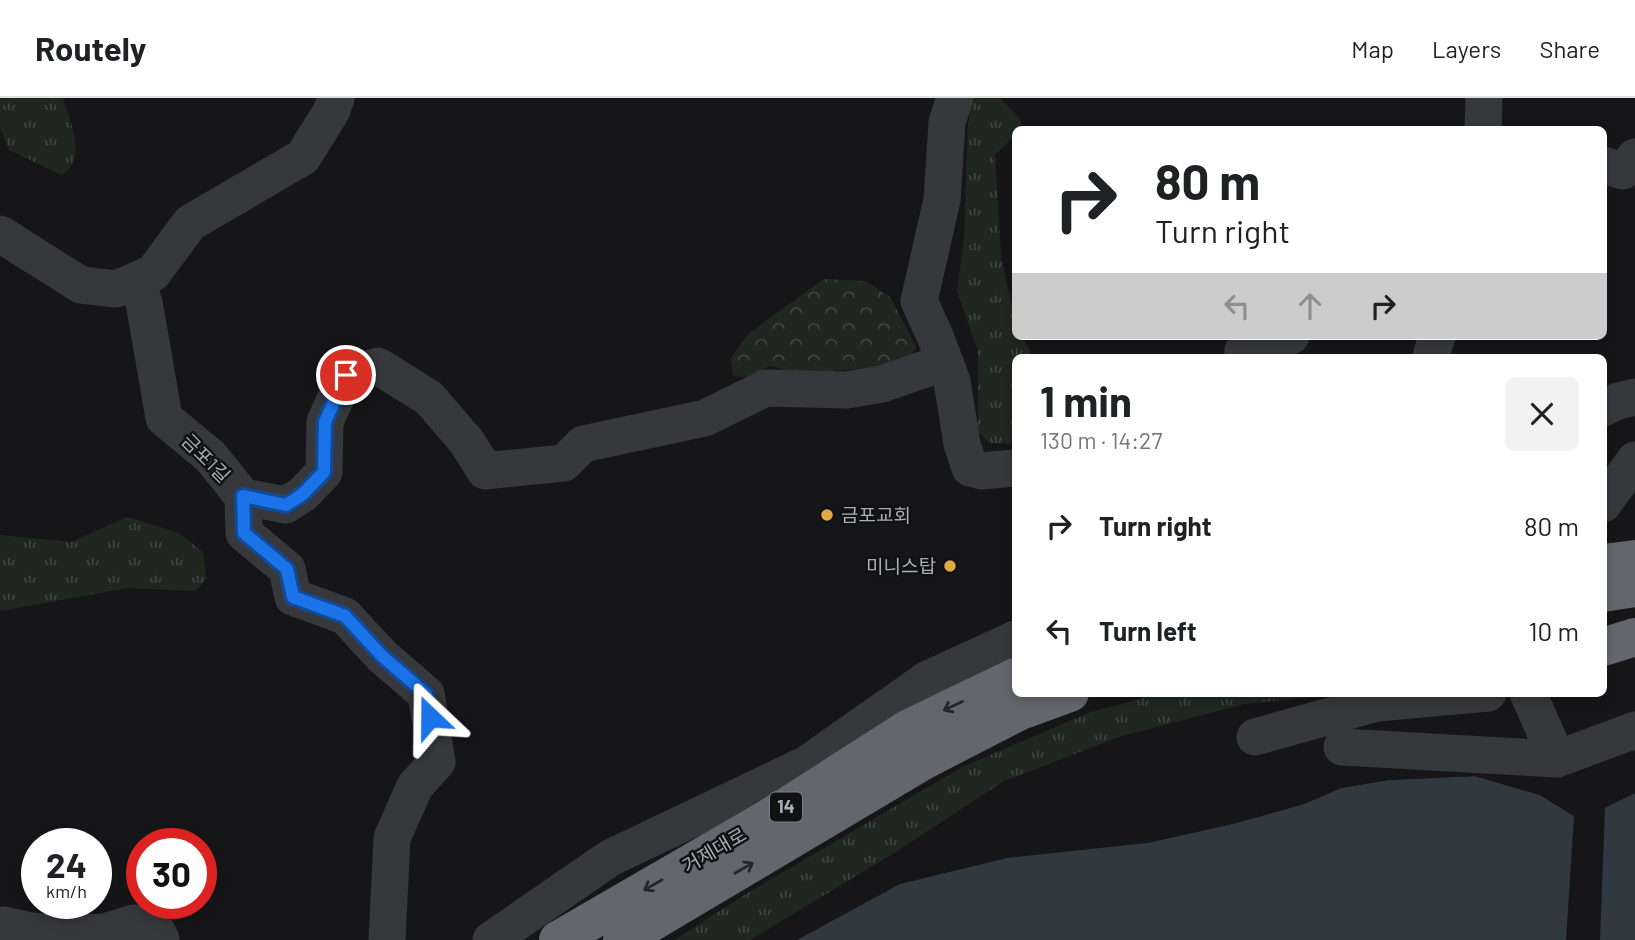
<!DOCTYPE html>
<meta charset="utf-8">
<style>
:root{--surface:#fff;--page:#f2f2f2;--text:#202124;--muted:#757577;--line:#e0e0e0}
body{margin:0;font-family:Barlow,"Noto Sans KR",sans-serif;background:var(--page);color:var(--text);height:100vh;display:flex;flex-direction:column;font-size:26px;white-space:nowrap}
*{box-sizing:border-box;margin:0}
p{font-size:23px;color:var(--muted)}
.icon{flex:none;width:38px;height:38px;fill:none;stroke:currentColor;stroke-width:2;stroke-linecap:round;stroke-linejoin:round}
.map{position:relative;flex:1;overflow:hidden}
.panel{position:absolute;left:1012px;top:256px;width:595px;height:343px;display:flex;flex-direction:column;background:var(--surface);border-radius:10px;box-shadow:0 4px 10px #0003}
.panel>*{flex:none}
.guide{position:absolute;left:1012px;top:28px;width:595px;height:214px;border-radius:10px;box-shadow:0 4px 10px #0003;background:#fff;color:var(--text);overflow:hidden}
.speed{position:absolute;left:21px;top:730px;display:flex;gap:14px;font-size:35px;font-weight:700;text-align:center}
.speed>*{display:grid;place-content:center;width:91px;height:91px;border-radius:50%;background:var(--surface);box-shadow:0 4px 10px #0003;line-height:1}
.speed small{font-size:18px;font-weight:400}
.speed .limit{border:10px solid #d22;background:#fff;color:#111}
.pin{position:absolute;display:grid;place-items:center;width:60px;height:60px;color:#fff;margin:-30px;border:4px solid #fff;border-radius:50%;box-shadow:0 2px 7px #0007}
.me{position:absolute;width:77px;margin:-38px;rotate:337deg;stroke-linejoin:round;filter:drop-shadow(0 0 5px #0008)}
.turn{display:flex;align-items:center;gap:24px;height:147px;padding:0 28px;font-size:32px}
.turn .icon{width:91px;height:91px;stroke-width:2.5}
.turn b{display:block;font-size:49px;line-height:60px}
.lanes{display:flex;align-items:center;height:66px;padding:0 28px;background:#0003;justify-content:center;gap:35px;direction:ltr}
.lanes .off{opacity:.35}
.round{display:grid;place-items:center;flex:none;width:74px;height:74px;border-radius:10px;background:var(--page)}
.head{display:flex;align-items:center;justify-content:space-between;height:119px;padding:0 28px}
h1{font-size:42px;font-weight:700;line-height:52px}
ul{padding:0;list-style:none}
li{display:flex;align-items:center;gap:21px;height:105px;padding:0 28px}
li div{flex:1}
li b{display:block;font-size:26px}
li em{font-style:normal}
header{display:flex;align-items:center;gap:42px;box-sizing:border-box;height:98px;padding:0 35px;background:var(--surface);border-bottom:2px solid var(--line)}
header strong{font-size:33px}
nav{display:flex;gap:38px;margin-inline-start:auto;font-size:24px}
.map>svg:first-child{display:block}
</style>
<header>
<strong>Routely</strong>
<nav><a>Map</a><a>Layers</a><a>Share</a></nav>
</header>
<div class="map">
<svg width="1635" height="842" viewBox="0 0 1635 842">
<defs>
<pattern id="grass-tufts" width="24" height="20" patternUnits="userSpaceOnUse" patternTransform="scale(1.75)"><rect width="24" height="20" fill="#202721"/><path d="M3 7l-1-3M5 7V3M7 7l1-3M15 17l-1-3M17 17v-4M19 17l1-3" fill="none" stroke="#3e443f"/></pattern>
<pattern id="forest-crowns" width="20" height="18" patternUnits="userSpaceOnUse" patternTransform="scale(1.75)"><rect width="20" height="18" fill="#202721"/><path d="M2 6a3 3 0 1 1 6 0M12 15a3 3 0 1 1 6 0" fill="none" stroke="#3e443f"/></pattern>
</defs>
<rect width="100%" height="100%" fill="#161618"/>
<path fill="url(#grass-tufts)" d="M 0,0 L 63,0 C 70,26 88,58 62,77 L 9,52 L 0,30 Z
M 974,0 L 1000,0 L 1022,23 L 1019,31 L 1015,32 L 1015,37 L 995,57 L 1001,159 L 1015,221 L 1015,238 L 1023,238 L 1032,259 L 1015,259 L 1015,344 L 1009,346 L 989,345 L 978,333 L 978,253 L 957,193 L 964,142 L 968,26 Z
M 127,419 L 179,435 L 203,454 L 206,481 L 196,493 L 128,490 L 0,513 L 0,437 L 71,444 Z
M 1162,595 L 1354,595 L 1245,606 L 1122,638 L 1004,683 L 899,752 L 750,842 L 674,842 L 746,796 L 962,669 L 1091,614 Z"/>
<path fill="url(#forest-crowns)" d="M 824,181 L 866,183 L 891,200 L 916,249 L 912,259 L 890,269 L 799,275 L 770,268 L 746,279 L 733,278 L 731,260 L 748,236 Z"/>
<path fill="#30393f" d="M 1475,678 L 1540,697 L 1574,718 L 1605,709 L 1635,695 L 1635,842 L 797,842 L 900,786 L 1007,760 L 1147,745 L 1232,726 L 1304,706 L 1341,690 L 1388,682 Z"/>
<path fill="#161618" d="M 1476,674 L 1542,694 L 1574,714 L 1603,706 L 1635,692 L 1635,695 L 1605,710 L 1600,842 L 1566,842 L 1574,718 L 1540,697 L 1475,678 L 1388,682 L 1341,690 L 1304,706 L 1232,726 L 1147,745 L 1147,741 L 1232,722 L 1303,703 L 1340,687 L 1388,679 Z"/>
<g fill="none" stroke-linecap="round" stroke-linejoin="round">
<path stroke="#37383c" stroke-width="37" d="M 336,0 L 332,12 L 303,59 L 190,125 L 153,175 L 135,183 L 144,204 L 164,320 L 211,359 L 243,399 L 244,435 L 287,471 L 293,499 L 345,518 L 382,558 L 426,596 L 437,664 L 415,688 L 392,740 L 387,842
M 955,0 L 947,24 L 942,102 L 919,203 L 935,238 L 952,283 L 962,346 L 970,370 L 981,373 L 1015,370
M 1483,32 L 1484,0
M 1603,67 L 1623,73 L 1635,59
M 0,136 L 81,187 L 116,191 L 135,183
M 1243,259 L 1243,253 L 1291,238
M 1431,259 L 1437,238
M 1603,310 L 1618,303 L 1635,299
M 243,399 L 286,407 L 303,396 L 324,374 L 325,324 L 346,277 L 378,268 L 429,300 L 467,344 L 485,373 L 564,365 L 583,346 L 705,320 L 766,290 L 847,292 L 882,286 L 945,264
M 1603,406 L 1635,362
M 1528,595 L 1557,661
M 1255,639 L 1377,605 L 1488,595
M 1342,649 L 1557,661 L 1635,632
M 0,831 L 4,827 L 32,833 L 65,836 L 105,834 L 134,825 L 158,835 L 161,842
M 491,842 L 610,760 L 807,666 L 928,581 L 1015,541"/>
<path stroke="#64666d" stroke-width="38" d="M 1603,465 L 1635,461
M 1603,495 L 1635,490
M 1603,549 L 1635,539
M 558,842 L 767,721 L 909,630 L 1015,579
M 622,842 L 925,662 L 1018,614 L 1070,595"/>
</g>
<defs><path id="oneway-shaft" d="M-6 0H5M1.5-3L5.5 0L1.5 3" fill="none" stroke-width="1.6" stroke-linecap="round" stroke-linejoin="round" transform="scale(1.75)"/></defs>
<g stroke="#26262a">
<use href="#oneway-shaft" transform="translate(953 608) rotate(154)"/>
<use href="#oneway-shaft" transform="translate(744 770) rotate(-30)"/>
<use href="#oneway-shaft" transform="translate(653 787) rotate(150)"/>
</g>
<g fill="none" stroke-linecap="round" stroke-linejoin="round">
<g stroke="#114b97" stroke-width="18">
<path id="route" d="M 346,277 L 325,324 L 324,374 L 303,396 L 286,407 L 243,398 L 244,435 L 287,471 L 293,499 L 345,518 L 382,558 L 426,596 L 430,619"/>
</g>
<use href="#route" stroke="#1a73e8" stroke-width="12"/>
</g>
<g fill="#e2aa44" stroke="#111113" stroke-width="2.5">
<circle cx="827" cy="417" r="7"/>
<circle cx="950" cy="468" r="7"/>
</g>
<g text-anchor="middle" stroke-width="5" stroke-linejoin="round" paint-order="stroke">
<rect fill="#111113" stroke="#7b7e85" stroke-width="2" x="770" y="694.5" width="32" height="29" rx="5"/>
<g font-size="18" font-weight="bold" fill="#a9adb6">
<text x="786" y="715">14</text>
</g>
<g font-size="19" fill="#a9adb6" stroke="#111113">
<text transform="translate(206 360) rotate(45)" y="7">금포1길</text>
<text transform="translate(714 752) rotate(-30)" y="7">거제대로</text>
</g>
<g font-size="19" fill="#a9adb6" stroke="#111113" text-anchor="start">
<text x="841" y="424">금포교회</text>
<text x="936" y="475" text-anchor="end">미니스탑</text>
</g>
</g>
</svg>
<div class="speed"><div>24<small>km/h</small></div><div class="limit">30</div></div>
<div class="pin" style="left:346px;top:277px;background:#d93025"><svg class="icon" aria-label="arrive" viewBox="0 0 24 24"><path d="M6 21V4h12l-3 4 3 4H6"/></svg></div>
<svg class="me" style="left:430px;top:619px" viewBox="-20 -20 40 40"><path d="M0-17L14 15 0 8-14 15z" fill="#1a73e8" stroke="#fff" stroke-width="4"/></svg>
<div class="guide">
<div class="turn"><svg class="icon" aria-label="right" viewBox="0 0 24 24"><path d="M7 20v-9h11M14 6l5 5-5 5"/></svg><div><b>80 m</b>Turn right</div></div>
<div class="lanes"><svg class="icon off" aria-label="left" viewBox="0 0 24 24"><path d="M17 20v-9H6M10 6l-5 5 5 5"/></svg><svg class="icon off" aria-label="ahead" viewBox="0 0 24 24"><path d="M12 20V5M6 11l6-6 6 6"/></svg><svg class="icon" aria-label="right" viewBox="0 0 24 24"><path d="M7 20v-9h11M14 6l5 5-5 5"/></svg></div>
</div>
<section class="panel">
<div class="head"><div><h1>1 min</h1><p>130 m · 14:27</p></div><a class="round"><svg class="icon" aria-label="close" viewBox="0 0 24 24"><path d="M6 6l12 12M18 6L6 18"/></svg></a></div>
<ul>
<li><svg class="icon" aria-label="right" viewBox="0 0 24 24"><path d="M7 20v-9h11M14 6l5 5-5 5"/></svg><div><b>Turn right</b></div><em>80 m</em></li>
<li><svg class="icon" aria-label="left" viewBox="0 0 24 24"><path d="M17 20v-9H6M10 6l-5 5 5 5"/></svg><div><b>Turn left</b></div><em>10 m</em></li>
</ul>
</section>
</div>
